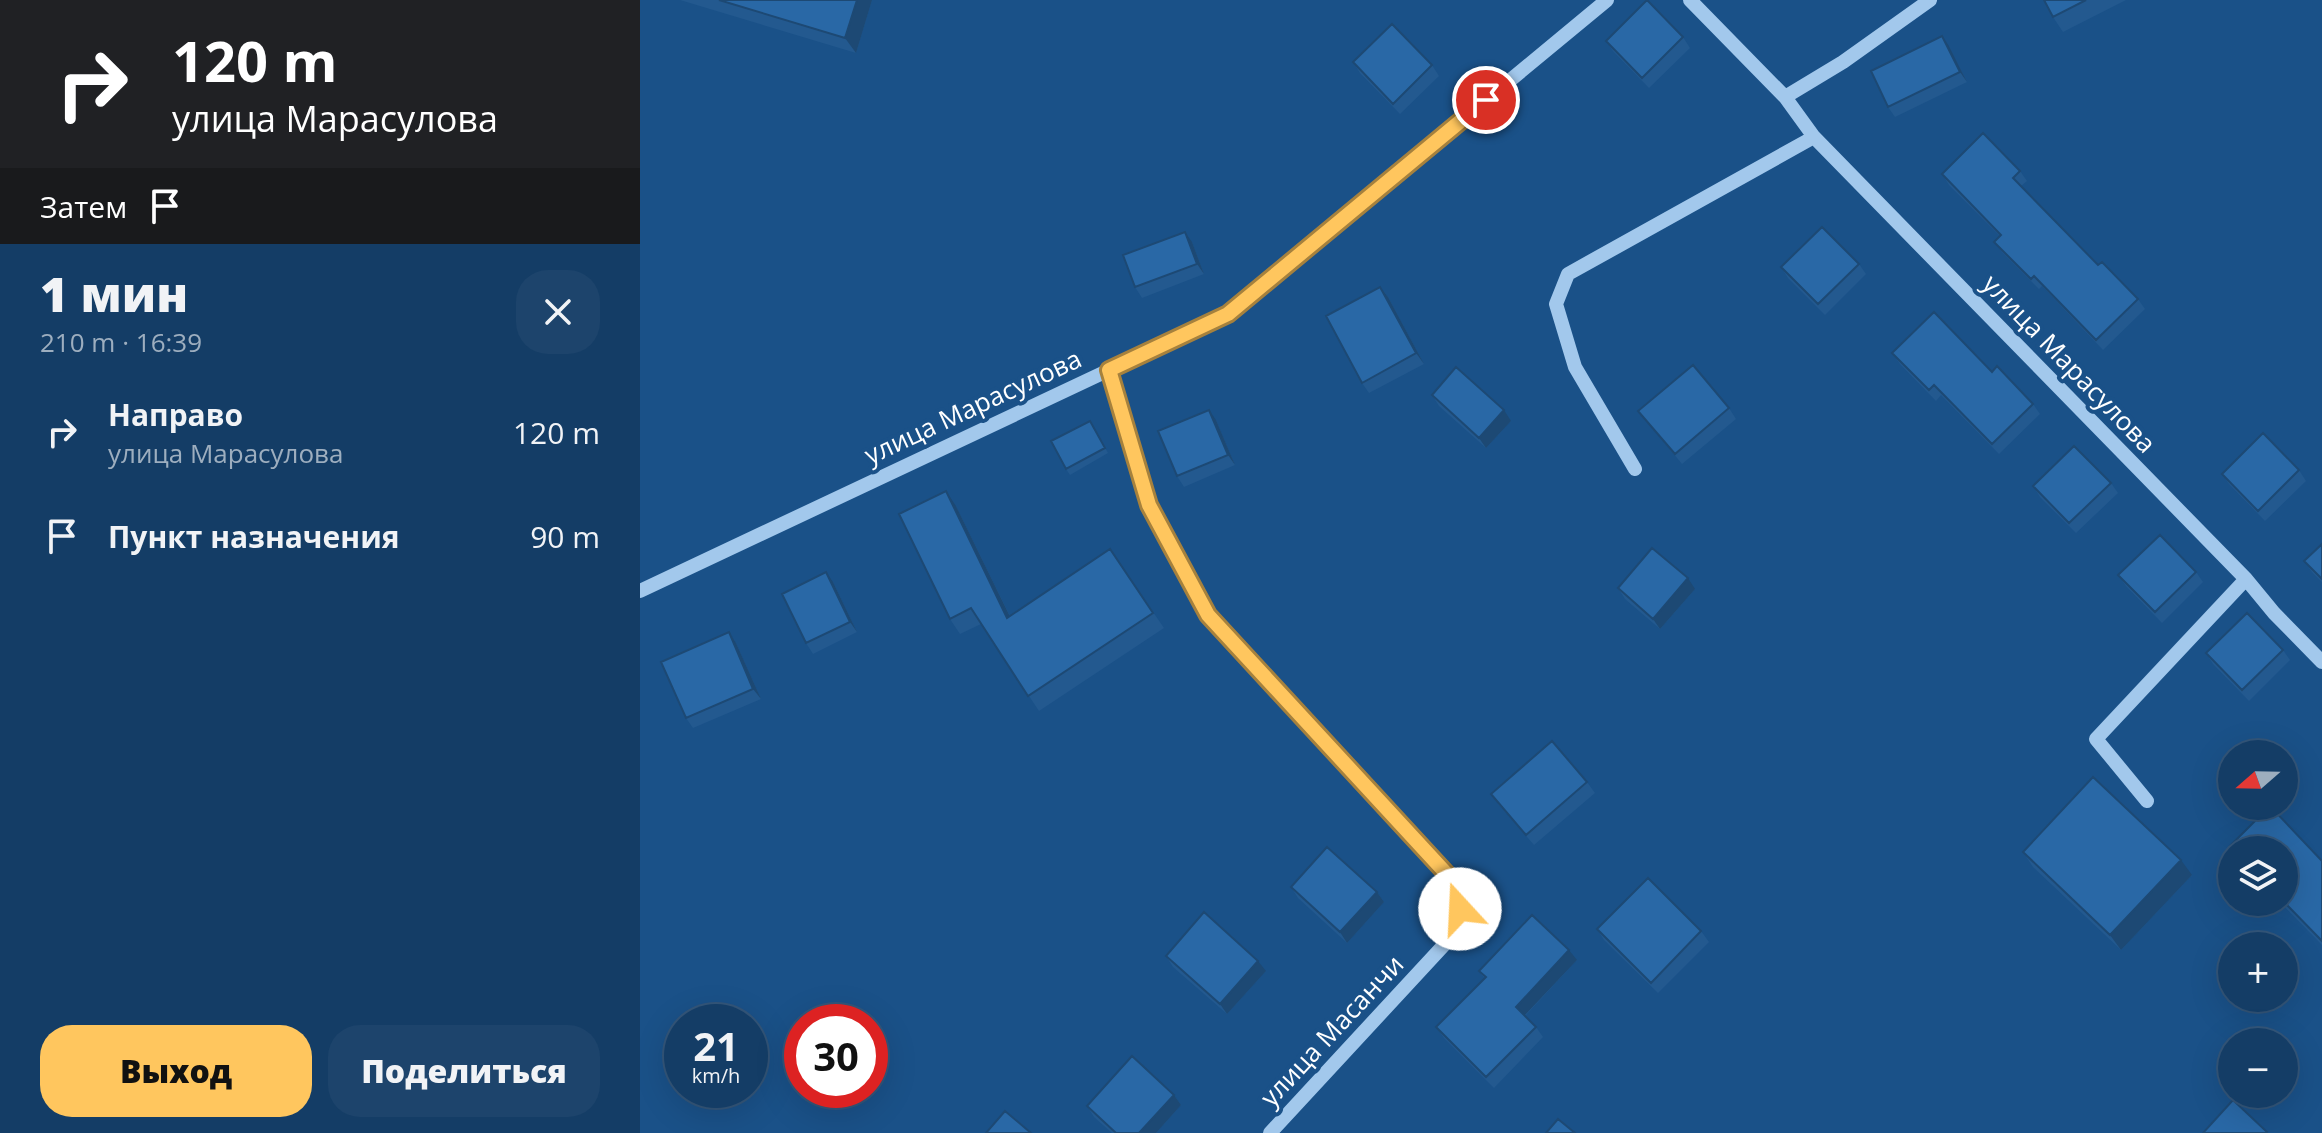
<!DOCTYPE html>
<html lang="ru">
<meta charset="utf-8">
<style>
:root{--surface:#143d66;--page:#1d446c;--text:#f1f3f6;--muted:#9daebf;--line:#33567a;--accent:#ffc65e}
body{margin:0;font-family:"Open Sans",sans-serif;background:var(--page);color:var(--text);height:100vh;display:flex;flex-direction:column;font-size:30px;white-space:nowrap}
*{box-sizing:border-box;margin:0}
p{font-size:26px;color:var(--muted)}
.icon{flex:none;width:44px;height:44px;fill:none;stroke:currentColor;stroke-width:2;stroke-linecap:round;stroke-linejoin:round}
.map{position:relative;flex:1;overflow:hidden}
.drawer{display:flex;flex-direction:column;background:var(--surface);width:640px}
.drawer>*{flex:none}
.guide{background:#202124;color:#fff;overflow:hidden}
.needle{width:52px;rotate:250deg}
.buttons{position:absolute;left:1578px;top:740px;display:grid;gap:16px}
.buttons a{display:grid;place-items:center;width:80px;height:80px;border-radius:50%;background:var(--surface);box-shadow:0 8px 32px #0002,0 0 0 2px var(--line);font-size:40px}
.speed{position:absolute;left:24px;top:1004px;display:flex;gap:16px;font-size:40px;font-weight:700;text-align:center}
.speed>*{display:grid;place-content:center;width:104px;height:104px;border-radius:50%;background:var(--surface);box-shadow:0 8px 32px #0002,0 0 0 2px var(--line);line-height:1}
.speed small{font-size:20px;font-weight:400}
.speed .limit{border:12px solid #d22;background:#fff;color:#111}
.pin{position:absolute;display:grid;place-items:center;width:68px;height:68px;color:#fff;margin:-34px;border:4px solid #fff;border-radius:50%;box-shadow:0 2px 8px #0007}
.me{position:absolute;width:88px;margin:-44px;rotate:340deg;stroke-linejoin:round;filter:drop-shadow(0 0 6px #0008)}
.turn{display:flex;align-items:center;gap:28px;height:168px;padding:0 40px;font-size:36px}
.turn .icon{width:104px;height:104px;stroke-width:2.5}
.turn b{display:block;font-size:56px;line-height:68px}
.then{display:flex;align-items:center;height:76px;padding:0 40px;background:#0003;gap:16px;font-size:30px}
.round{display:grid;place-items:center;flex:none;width:84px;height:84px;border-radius:32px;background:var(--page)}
.overview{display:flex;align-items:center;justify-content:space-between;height:136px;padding:0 40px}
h1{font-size:48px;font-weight:800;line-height:60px}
.button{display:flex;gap:16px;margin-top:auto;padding:16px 40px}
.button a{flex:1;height:92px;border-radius:32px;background:var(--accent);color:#111;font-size:32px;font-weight:800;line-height:92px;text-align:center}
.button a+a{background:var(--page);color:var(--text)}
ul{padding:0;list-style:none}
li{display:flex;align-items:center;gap:24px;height:104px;padding:0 40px}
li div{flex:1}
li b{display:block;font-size:30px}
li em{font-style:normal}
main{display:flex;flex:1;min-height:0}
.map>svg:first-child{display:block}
</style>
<main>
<section class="drawer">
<div class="guide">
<div class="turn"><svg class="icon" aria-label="right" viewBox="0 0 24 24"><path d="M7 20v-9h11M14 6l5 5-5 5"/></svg><div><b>120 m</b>улица Марасулова</div></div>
<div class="then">Затем<svg class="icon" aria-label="arrive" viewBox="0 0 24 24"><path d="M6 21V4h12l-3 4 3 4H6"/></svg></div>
</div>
<div class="overview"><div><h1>1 мин</h1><p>210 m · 16:39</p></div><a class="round"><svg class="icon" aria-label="close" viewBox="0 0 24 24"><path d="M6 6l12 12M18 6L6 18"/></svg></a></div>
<ul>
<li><svg class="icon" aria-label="right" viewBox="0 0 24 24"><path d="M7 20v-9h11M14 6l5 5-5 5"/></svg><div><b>Направо</b><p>улица Марасулова</p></div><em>120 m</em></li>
<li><svg class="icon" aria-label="arrive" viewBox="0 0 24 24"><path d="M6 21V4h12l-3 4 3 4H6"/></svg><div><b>Пункт назначения</b></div><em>90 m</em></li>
</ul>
<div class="button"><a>Выход</a><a>Поделиться</a></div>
</section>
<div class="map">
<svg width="1682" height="1133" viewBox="0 0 1682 1133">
<rect width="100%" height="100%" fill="#1a5188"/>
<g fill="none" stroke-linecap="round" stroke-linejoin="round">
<path stroke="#a2c8ec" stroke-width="14" d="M 1050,0 L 1145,97 L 1174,137 L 1606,579 L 1634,613 L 1682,662
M 1145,97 L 1203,62 L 1290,0
M 469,370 L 509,505 L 568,615 L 816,884 L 820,909 L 816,932 L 630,1133
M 995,469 L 935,367 L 916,304 L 928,274 L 1174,137
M 0,591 L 588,314 L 967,0
M 1507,801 L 1456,739 L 1606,579"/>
</g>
<path fill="#23598f" d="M 40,0 L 232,0 L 216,53 Z
M 1404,0 L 1486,0 L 1423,32 L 1413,17 Z
M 1043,37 L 1050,48 L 1009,88 L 973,51 L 966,41 Z
M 1309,46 L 1327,82 L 1255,117 L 1248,107 Z
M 713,62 L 792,65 L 799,76 L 760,114 L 720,73 Z
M 1380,171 L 1387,181 L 1381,186 L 1458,265 L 1498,299 L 1505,309 L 1463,350 L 1402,286 L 1399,289 L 1362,252 L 1354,242 L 1360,236 L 1309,185 L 1302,174 Z
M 552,242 L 564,274 L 502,298 L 495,287 Z
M 1219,264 L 1226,274 L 1185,315 L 1148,278 L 1141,267 Z
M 740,287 L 748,297 L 784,364 L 729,393 L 722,383 Z
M 1252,353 L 1352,372 L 1393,404 L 1400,414 L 1359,454 L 1301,395 L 1296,401 L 1260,364 Z
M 792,395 L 871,421 L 846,448 L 799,406 Z
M 1089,408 L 1096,419 L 1042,464 L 998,411 Z
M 576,420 L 595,465 L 544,487 L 537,476 Z
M 453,426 L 468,453 L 430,475 L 426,469 Z
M 1659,470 L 1666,481 L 1625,521 L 1589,484 L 1582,474 Z
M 1471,483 L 1478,493 L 1436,533 L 1400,497 L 1393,486 Z
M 316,506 L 370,616 L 470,549 L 524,628 L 399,711 L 341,624 L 320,634 L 310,619 Z
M 1682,544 L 1682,582 L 1672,572 L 1664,561 Z
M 1556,572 L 1563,582 L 1522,623 L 1486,586 L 1478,575 Z
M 193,582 L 217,632 L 173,654 L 166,643 Z
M 978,588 L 1055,589 L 1020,629 L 985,599 Z
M 89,632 L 96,643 L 121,699 L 53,728 L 46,718 Z
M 1643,650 L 1650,660 L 1609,701 L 1573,664 L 1566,653 Z
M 947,782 L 955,793 L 894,845 L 859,805 L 851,794 Z
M 1630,806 L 1682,861 L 1682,945 L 1640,902 L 1644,902 L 1644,850 L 1592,850 L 1590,846 Z
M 1383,852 L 1552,875 L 1481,950 L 1393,867 Z
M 651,887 L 737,892 L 744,902 L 707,943 L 658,898 Z
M 957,929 L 1061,931 L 1069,942 L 1018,993 L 964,940 Z
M 526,956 L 626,971 L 587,1014 L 533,967 Z
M 937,960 L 885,1016 L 896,1027 L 903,1037 L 854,1088 L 804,1038 L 796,1027 L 845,979 L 839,971 Z
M 534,1095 L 541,1105 L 516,1133 L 472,1133 L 454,1117 L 447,1106 Z"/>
<path fill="#1d4974" d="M 217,0 L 232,0 L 216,53 L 205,38 Z
M 1302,36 L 1309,46 L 1327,82 L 1320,72 Z
M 545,232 L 552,242 L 564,274 L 557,264 Z
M 740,287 L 748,297 L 784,364 L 776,353 Z
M 569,410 L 576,420 L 595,465 L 588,455 Z
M 864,410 L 871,421 L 846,448 L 839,438 Z
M 306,491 L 316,506 L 378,633 L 367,618 Z
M 186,572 L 193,582 L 217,632 L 210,622 Z
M 1048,578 L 1055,589 L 1020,629 L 1013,619 Z
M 89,632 L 96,643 L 121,699 L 113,689 Z
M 1541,860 L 1552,875 L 1481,950 L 1470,935 Z
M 737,892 L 744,902 L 707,943 L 700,932 Z
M 929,950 L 937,960 L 883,1017 L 876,1007 Z
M 618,961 L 626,971 L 587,1014 L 580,1004 Z
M 534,1095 L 541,1105 L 516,1133 L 499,1133 Z"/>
<path fill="#2968a6" stroke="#1d4974" stroke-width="2" d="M 79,0 L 217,0 L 205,38 Z
M 1007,0 L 1043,37 L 1002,78 L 966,41 Z
M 1404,0 L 1446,0 L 1413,17 Z
M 752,24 L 792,65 L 753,104 L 713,62 Z
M 1302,36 L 1320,72 L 1248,107 L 1231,71 Z
M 1343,133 L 1380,171 L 1373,178 L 1458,265 L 1462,262 L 1498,299 L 1456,340 L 1394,276 L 1391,279 L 1354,242 L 1361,235 L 1302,174 Z
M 1182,227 L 1219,264 L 1178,304 L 1141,267 Z
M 545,232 L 557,264 L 495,287 L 483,255 Z
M 740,287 L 776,353 L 722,383 L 686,316 Z
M 1294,312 L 1352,372 L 1357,366 L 1393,404 L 1352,444 L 1294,385 L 1289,390 L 1252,353 Z
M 1053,365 L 1089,408 L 1035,454 L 998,411 Z
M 816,367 L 864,410 L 839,438 L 792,395 Z
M 569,410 L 588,455 L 537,476 L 518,431 Z
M 450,421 L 465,448 L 426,469 L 411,441 Z
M 1623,433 L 1659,470 L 1618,511 L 1582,474 Z
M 1434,446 L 1471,483 L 1429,523 L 1393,486 Z
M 306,491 L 367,618 L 470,549 L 513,613 L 388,696 L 331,608 L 310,619 L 259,514 Z
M 1520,535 L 1556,572 L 1515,612 L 1478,575 Z
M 1682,544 L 1682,579 L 1664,561 Z
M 1012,548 L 1048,578 L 1013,619 L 978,588 Z
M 186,572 L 210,622 L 166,643 L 142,594 Z
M 1607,613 L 1643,650 L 1602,690 L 1566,653 Z
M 89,632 L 113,689 L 46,718 L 21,662 Z
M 912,741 L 947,782 L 886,835 L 851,794 Z
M 1453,777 L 1541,860 L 1470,935 L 1383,852 Z
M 1630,806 L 1682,861 L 1682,941 L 1644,902 L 1644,850 L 1594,850 L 1590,846 Z
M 687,847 L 737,892 L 700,932 L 651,887 Z
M 1008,878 L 1061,931 L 1011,983 L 957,929 Z
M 564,912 L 618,961 L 580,1004 L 526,956 Z
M 892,915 L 929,950 L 876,1007 L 896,1027 L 846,1077 L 796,1027 L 846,977 L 839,971 Z
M 492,1056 L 534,1095 L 499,1133 L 476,1133 L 447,1106 Z
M 1593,1100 L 1627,1132 L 1626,1133 L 1563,1133 Z
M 365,1111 L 391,1133 L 346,1133 Z
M 918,1119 L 935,1133 L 906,1133 Z"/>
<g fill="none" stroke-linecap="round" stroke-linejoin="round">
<g stroke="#a6813d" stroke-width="20">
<path id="route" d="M 820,909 L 816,884 L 568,615 L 509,505 L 469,370 L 588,314 L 846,100"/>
</g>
<use href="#route" stroke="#ffc65e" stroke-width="14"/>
</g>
<g text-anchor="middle" stroke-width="8" stroke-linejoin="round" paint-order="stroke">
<g font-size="26" fill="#fff" stroke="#1a5188">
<text transform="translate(1429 364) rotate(46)" y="9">улица Марасулова</text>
<text transform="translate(333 407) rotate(-25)" y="9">улица Марасулова</text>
<text transform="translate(692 1031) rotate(-47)" y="9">улица Масанчи</text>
</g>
</g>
</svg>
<div class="buttons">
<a><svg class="needle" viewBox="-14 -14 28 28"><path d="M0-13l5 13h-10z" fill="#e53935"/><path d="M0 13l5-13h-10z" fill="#9daebf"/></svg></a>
<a><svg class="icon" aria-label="layers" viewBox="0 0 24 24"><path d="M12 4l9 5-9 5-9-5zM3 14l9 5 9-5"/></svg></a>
<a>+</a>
<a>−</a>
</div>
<div class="speed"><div>21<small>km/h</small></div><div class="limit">30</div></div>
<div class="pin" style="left:846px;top:100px;background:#d93025"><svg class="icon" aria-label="arrive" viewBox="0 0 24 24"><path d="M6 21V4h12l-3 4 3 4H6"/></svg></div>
<svg class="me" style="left:820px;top:909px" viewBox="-20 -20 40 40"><circle r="19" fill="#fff"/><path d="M0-13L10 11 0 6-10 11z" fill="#ffc65e"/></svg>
</div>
</main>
